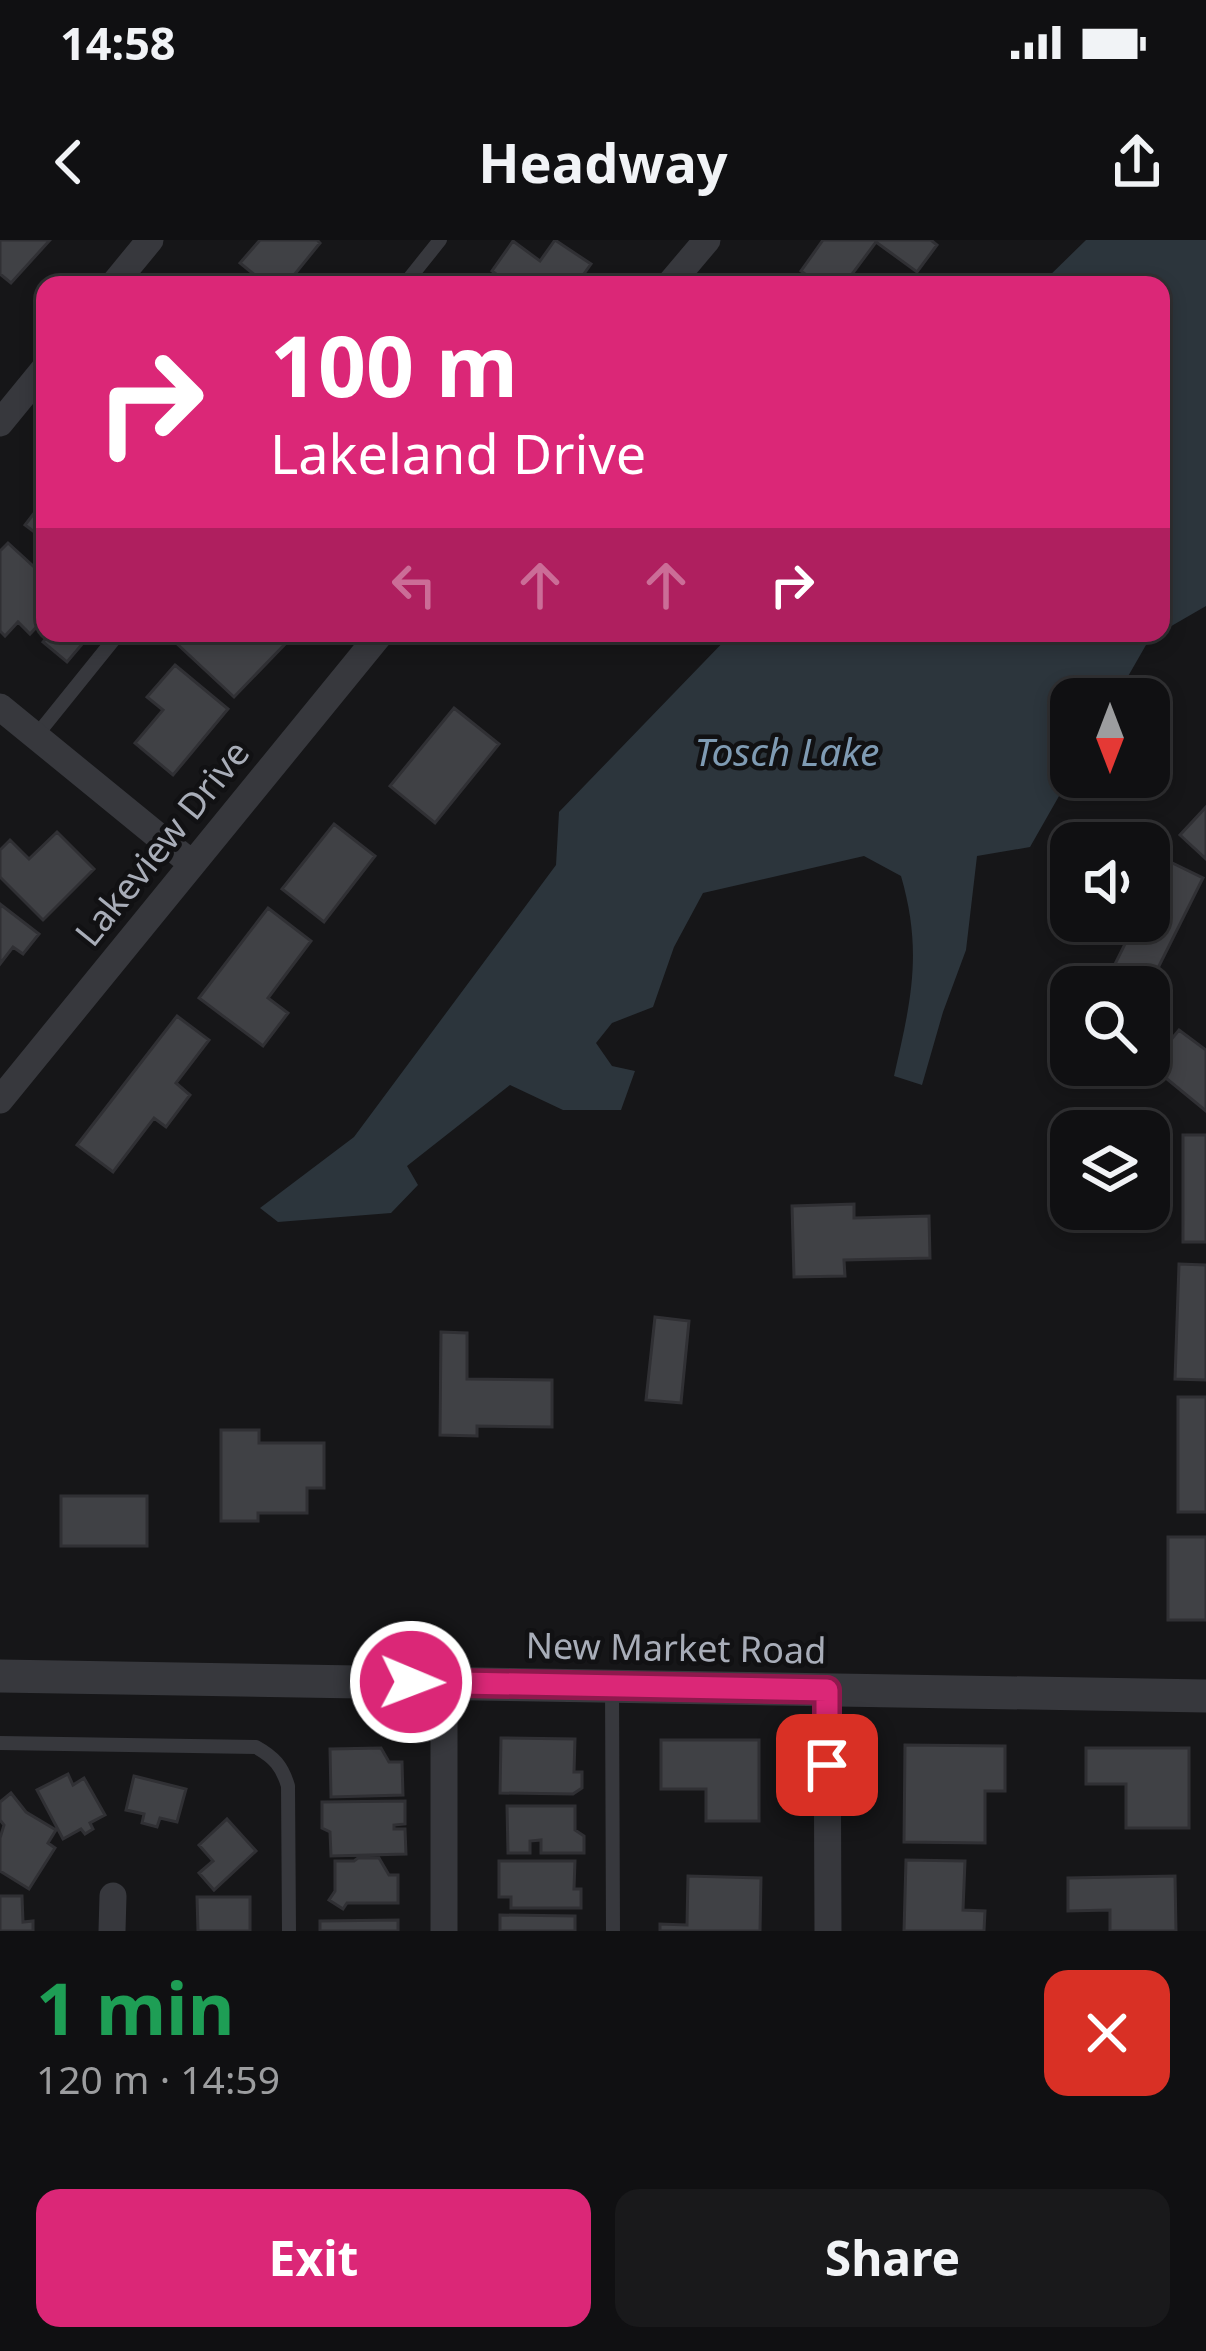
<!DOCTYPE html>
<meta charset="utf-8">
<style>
:root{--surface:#101012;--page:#19191b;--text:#f1f3f6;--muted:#9c9d9f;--line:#303032;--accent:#db2777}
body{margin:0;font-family:"Noto Sans",sans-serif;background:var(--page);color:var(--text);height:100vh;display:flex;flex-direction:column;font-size:45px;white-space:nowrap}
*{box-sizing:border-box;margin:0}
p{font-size:39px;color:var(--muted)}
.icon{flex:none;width:66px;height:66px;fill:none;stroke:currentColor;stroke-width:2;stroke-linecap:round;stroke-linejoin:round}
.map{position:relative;height:1691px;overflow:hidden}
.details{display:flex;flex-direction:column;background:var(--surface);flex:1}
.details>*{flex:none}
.top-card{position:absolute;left:36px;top:36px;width:1134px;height:366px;border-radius:24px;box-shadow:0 6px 18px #0003,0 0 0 3px var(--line);background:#db2777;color:#fff;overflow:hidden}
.needle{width:78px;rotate:180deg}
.fabs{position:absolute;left:1050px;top:438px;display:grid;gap:24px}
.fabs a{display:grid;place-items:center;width:120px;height:120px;border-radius:24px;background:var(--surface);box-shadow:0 6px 18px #0003,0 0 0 3px var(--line);font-size:60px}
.pin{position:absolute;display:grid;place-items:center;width:102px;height:102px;color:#fff;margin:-51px;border-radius:24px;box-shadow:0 6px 18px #0006}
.me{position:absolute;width:132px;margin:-66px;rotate:91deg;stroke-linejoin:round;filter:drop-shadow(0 0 9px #0008)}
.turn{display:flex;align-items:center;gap:42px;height:252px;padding:0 36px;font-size:54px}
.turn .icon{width:156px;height:156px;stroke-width:2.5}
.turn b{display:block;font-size:84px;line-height:102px}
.lanes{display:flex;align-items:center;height:114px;padding:0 36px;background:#0003;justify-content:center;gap:60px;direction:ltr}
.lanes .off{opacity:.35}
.round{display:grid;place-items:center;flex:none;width:126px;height:126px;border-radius:24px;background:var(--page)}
.headline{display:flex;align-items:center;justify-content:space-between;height:204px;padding:0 36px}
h1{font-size:72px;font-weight:700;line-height:90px;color:#1e9e55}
.cta{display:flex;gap:24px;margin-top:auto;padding:24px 36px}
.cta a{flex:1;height:138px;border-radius:24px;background:var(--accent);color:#fff;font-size:48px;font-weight:700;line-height:138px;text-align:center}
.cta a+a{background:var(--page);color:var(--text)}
.status{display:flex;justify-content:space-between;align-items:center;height:84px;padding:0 60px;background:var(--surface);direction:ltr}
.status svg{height:33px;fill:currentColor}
header{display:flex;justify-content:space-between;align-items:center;height:156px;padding:0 36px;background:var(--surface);font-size:54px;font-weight:700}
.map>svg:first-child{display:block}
</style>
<div class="status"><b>14:58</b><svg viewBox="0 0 49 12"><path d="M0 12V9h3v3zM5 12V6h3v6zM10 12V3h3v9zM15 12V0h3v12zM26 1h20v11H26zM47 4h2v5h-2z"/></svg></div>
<header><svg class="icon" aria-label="back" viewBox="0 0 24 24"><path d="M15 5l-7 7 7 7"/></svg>Headway<svg class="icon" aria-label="share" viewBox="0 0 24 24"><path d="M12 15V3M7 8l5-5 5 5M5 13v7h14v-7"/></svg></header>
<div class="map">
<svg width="1206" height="1691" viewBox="0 0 1206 1691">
<rect width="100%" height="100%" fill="#161618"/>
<path fill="#2c353c" d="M 1086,0 L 1206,0 L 1206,366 L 1161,392 L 1161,45 L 1040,45 Z
M 732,393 L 1159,393 L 1150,398 L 1115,459 L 1071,459 L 1071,535 L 1030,607 L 977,616 L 966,710 L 943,772 L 922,845 L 894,836 C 911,761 923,712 901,636 L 864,616 L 703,653 L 674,707 L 653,767 L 612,783 L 596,803 L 612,826 L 635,831 L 621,870 L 563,870 L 510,845 L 407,926 L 418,945 L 391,973 L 278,982 L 260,968 L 354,897 L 556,625 L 559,572 Z"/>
<path fill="#404145" stroke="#303034" stroke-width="3" d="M 0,0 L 50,0 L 11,43 L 0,34 Z
M 260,0 L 317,0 L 320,3 L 286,45 L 267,45 L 240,23 Z
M 555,0 L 591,24 L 576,45 L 511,45 L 492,31 L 513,1 L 540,21 Z
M 823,0 L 931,0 L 937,5 L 917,32 L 876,2 L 844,45 L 820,45 L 801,31 Z
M 45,259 L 45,300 L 25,285 Z
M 8,303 L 45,337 L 45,378 L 30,394 L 18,382 L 5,396 L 0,391 L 0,311 Z
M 50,393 L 85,393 L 89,396 L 67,422 L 43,402 Z
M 182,393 L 279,393 L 288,401 L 234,457 L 174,401 Z
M 175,425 L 228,469 L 173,535 L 135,503 L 163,470 L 147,457 Z
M 454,468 L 499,504 L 435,583 L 390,546 Z
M 1206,567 L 1206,619 L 1180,595 Z
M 334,584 L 375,616 L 324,682 L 282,649 Z
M 57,592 L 94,629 L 43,680 L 0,637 L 0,610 L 10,600 L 29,619 Z
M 1154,614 L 1203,638 L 1151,742 L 1115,724 L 1133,688 L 1120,681 L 1149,681 L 1149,623 Z
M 0,664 L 39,694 L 23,714 L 13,707 L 0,724 Z
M 268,668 L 311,701 L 268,758 L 288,773 L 263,806 L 199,758 Z
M 177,776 L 209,800 L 176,843 L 190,855 L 166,887 L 154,878 L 113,932 L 77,905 Z
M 1179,790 L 1206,810 L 1206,871 L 1150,825 Z
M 1183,895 L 1206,895 L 1206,1002 L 1183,1002 Z
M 854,964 L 854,978 L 929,976 L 930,1018 L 844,1020 L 845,1036 L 794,1037 L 792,966 Z
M 1179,1024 L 1206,1025 L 1206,1140 L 1175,1139 Z
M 655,1077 L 689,1081 L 681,1163 L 646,1160 Z
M 441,1092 L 467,1093 L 467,1139 L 552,1140 L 552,1187 L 477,1186 L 477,1196 L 440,1195 Z
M 1178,1157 L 1206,1157 L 1206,1272 L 1178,1272 Z
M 221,1190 L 259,1190 L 259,1203 L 324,1203 L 324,1248 L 307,1248 L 307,1273 L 258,1273 L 258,1281 L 221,1281 Z
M 61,1256 L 147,1256 L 147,1306 L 61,1306 Z
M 1168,1297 L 1206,1297 L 1206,1380 L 1168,1380 Z
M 501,1498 L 575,1499 L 574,1532 L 582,1532 L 582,1548 L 573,1554 L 500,1553 Z
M 661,1500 L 759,1500 L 759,1581 L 706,1581 L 706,1549 L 661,1549 Z
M 905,1505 L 1005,1506 L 1005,1551 L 985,1551 L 985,1603 L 904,1602 Z
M 381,1508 L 389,1522 L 402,1522 L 403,1555 L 331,1557 L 330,1509 Z
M 1086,1508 L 1189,1508 L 1189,1588 L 1126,1588 L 1126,1544 L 1086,1544 Z
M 68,1534 L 73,1545 L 84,1538 L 105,1575 L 90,1583 L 93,1589 L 85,1594 L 81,1589 L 63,1599 L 37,1550 Z
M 134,1536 L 186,1549 L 177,1582 L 160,1578 L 157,1587 L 142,1583 L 144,1574 L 126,1570 Z
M 11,1553 L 26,1572 L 56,1590 L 48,1603 L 55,1608 L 29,1649 L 0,1631 L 0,1598 L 4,1585 L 0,1580 L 0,1562 Z
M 405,1561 L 405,1584 L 394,1585 L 394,1589 L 405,1589 L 406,1614 L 331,1616 L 330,1592 L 322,1588 L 322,1562 Z
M 507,1566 L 575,1566 L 575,1590 L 584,1596 L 584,1613 L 541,1613 L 541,1600 L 530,1601 L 530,1613 L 508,1613 Z
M 227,1579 L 256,1611 L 214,1650 L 199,1633 L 213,1621 L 199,1605 Z
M 358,1618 L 379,1618 L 389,1635 L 398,1635 L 398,1663 L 347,1663 L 343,1669 L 329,1660 L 335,1651 L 335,1621 L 354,1621 Z
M 906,1620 L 965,1621 L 963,1670 L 985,1671 L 984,1691 L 904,1691 Z
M 499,1621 L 575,1621 L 574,1649 L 581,1649 L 581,1668 L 511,1668 L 511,1657 L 499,1657 Z
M 688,1636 L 761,1638 L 760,1691 L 660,1691 L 660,1684 L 687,1685 Z
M 1175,1636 L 1176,1691 L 1110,1691 L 1110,1670 L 1068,1671 L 1068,1638 Z
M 0,1656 L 22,1656 L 23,1682 L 33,1681 L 33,1691 L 0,1691 Z
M 197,1657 L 250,1657 L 250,1691 L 198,1691 Z
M 500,1675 L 575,1676 L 575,1691 L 500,1691 Z
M 398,1680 L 398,1691 L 320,1691 L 320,1681 Z"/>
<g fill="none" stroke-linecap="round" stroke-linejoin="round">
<path stroke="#37383d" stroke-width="14" d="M 404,45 L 440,0
M 36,496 L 119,393
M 612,1446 L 613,1691
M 0,1503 L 256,1507 C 274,1517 282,1526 288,1546 L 289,1691"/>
<path stroke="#37383d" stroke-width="27" d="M 113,45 L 150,0
M 669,45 L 707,0
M 0,183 L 45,128
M 0,467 L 191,623
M 0,860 L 381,393
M 444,1442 L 444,1691
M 827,1450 L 828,1691
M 112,1691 L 113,1656"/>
<path stroke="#37383d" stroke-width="33" d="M 0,1436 L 1206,1456"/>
</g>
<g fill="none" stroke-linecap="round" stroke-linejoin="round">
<g stroke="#8e194d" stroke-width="30">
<path id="route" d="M 411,1442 L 827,1450 L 827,1525"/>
</g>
<use href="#route" stroke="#db2777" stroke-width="21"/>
</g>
<g text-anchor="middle" stroke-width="9" stroke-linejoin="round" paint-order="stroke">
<g font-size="36" fill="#a8adb8" stroke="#111113">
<text transform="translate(162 603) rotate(-51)" y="13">Lakeview Drive</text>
<text transform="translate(676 1408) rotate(1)" y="13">New Market Road</text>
</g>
<g font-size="39" font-style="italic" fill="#7f9bb3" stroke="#111113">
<text x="787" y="526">Tosch Lake</text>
</g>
</g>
</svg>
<div class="fabs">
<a><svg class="needle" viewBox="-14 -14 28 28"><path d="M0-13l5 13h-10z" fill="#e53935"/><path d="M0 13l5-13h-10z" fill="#9c9d9f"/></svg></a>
<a><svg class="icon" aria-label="sound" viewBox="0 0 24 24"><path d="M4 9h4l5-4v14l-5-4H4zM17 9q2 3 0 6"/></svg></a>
<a><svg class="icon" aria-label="search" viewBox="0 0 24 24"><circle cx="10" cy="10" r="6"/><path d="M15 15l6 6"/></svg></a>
<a><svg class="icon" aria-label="layers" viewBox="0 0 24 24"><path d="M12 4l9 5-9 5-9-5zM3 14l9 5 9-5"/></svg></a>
</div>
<div class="pin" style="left:827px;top:1525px;background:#d93025"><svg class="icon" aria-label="arrive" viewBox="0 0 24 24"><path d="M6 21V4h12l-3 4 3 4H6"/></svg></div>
<svg class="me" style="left:411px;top:1442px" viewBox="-20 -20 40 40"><circle r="17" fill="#db2777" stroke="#fff" stroke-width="3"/><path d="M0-11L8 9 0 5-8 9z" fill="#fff"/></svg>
<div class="top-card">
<div class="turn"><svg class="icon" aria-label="right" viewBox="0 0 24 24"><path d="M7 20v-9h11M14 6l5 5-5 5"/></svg><div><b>100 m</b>Lakeland Drive</div></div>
<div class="lanes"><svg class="icon off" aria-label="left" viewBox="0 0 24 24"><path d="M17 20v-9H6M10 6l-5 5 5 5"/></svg><svg class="icon off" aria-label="ahead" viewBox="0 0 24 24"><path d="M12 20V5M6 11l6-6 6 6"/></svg><svg class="icon off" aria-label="ahead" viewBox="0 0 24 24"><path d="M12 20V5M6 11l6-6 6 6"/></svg><svg class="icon" aria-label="right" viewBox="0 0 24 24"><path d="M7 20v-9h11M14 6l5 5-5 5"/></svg></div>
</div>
</div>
<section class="details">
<div class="headline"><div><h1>1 min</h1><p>120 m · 14:59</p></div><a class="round" style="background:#d93025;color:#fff"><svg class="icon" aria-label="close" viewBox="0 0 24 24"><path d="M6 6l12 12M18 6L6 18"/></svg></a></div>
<div class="cta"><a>Exit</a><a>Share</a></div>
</section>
